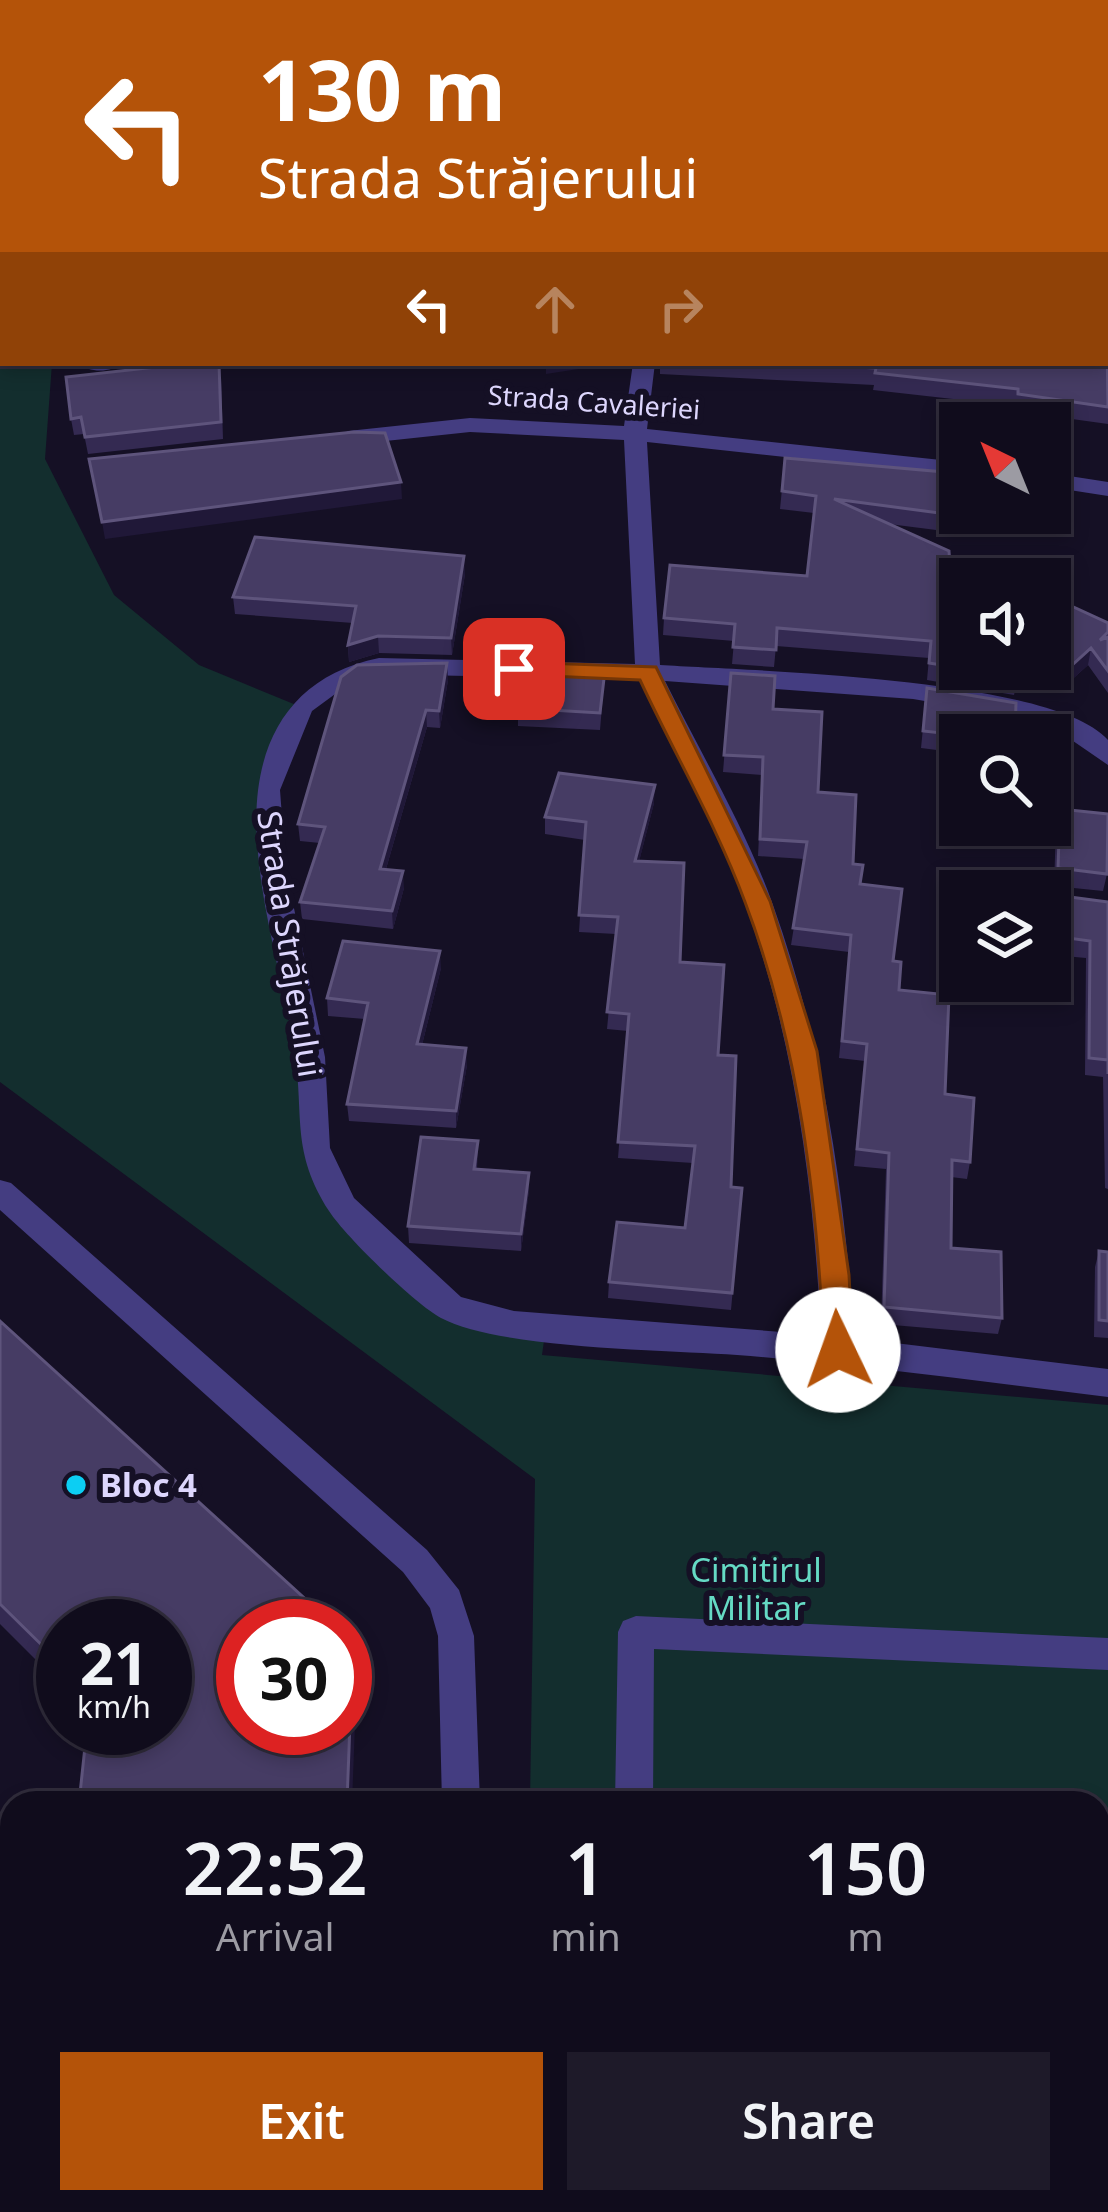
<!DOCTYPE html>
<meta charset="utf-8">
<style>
:root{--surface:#100c1c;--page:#1e1a29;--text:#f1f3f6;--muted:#9c9ba3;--line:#302c3b;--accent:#b45309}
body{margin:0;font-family:"Noto Sans",sans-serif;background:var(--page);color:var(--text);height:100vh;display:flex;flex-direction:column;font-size:45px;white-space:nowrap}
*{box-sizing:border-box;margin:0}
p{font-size:39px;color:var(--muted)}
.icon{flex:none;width:66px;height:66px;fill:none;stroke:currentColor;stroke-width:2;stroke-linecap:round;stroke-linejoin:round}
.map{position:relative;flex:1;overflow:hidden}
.panel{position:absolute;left:0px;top:1791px;width:1110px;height:423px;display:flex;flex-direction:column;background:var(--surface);border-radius:36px 36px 0 0;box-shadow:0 6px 18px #0003,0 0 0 3px var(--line)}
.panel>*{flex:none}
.hud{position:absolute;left:0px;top:0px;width:1110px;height:366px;box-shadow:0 6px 18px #0003,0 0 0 3px var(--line);background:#b45309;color:#fff;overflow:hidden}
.needle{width:78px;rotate:317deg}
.controls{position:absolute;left:939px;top:402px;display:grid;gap:24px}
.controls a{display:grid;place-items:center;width:132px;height:132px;border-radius:0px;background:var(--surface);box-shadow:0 6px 18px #0003,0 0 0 3px var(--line);font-size:60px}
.speed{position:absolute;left:36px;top:1599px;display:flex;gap:24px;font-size:60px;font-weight:700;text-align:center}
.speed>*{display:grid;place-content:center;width:156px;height:156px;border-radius:50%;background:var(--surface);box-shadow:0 6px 18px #0003,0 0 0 3px var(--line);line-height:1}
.speed small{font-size:30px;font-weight:400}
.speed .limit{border:18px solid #d22;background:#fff;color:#111}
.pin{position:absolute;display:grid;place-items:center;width:102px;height:102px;color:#fff;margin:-51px;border-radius:24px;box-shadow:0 6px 18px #0006}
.me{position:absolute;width:132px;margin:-66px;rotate:357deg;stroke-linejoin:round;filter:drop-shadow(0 0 9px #0008)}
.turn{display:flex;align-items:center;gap:42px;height:252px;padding:0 60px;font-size:54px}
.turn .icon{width:156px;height:156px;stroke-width:2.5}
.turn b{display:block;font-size:84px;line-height:102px}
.lanes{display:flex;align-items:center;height:114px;padding:0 60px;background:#0003;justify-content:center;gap:60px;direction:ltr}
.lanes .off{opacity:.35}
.eta{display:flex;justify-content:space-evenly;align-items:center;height:204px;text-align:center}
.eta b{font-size:72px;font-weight:600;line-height:84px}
.action{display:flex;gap:24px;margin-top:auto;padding:24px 60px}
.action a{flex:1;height:138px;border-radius:0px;background:var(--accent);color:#fff;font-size:48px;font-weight:600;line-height:138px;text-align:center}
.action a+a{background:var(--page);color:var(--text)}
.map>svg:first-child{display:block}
</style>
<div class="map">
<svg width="1108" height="2212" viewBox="0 0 1108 2212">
<rect width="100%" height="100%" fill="#151025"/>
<path fill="#132e2e" d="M 0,28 L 3,363 L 52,363 L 45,459 L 114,595 L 199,665 L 301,707 L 267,790 L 310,1057 L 342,1206 L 451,1308 L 546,1326 L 542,1355 L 1108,1405 L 1108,2212 L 524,2212 L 524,2202 L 1098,2202 L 1098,1803 L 530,1803 L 535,1479 L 0,1082 Z"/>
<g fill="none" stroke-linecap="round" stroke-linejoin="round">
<path fill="#0d1d41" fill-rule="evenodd" d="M 138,0 L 148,0 L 146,3 L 136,3 Z
M 3,98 L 3,105 L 0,106 L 0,99 Z"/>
<path stroke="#35b2b1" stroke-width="4.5" stroke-dasharray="4.5 6" stroke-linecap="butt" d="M 66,3 L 72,0
M 189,3 L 193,0
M 268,3 L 274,0"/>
<path fill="#443d81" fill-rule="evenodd" d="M 0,1180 L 11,1183 L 427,1550 L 459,1590 L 474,1636 L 480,1803 L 442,1803 L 438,1636 L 430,1608 L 403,1572 L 0,1210 Z
M 636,1616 L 1108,1638 L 1108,1670 L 654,1649 L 653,1803 L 615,1803 L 618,1632 L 623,1621 Z
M 12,1903 L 12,2147 L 0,2152 L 0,1908 Z
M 453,2202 L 495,2202 L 495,2212 L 453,2212 Z
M 609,2202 L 651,2202 L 651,2212 L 609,2212 Z"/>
<path fill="#443d81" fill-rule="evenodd" d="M 79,363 L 121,363 C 112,373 88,373 79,363 Z
M 633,363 L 655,363 L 647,429 L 960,462 L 960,476 L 647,442 L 660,665 C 752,671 1052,677 1108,740 L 1108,765 L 1044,721 L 913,699 L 665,681 C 701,754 746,829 773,905 C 823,1045 845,1191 854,1338 L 1108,1369 L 1108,1397 C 985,1382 861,1365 737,1355 C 666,1350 499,1349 441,1318 C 415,1304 345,1236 329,1211 C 291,1151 304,1118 295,1054 C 284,982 261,912 257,839 C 251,750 285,677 379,658 L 635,664 L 624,440 L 470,432 L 348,445 L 337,438 L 348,431 L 470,418 L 624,426 ZM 379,674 L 639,680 C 674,753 717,827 745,904 C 795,1041 814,1190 821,1335 L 514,1311 L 461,1297 L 354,1198 L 330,1148 L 325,1057 L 286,870 L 280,790 L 312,711 L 357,678 Z
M 1050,473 L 1108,482 L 1108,496 L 1050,487 Z"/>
</g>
<path fill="#342a52" d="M 1108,345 L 1108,424 L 1015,411 L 1015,406 L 873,390 L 874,385 L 660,374 L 660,363 L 1107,363 Z
M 221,377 L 223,439 L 88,454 L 84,434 L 74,435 L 71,419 Z
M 785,458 L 947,514 L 944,531 L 889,524 L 953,611 L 1018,678 L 1014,695 L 927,680 L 929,658 L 776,646 L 774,667 L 732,664 L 734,641 L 663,635 L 664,618 L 807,576 L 814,513 L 780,509 Z
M 465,574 L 452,655 L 379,653 L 349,662 L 348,645 L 353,623 L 235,614 L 233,597 Z
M 1050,602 L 1108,623 L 1108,693 L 1088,665 L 1066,685 L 1033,669 L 1050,669 Z
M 605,670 L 600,730 L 518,726 L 518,708 Z
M 731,673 L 773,709 L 818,792 L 853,864 L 893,961 L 899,990 L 945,1094 L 970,1162 L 967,1179 L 951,1177 L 951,1248 L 1002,1318 L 998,1334 L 881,1324 L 886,1169 L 854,1166 L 865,1061 L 839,1058 L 849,952 L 791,945 L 805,859 L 758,856 L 762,775 L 723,772 Z
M 448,680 L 440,728 L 427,727 L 386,869 L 404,888 L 393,929 L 302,919 L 300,902 L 320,843 L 300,841 L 298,824 Z
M 927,688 L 960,735 L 960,753 L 921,748 Z
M 654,803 L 639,861 L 718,1055 L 731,1187 L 742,1188 L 731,1310 L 608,1298 L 609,1282 L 685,1228 L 693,1163 L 618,1158 L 628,1031 L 607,1029 L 616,934 L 579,932 L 585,840 L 545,834 L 545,817 Z
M 1060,809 L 1107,874 L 1103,891 L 1054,886 L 1056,826 Z
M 1070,897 L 1108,902 L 1108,1189 L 1105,1188 L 1103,1077 L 1085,1075 L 1086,958 L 1064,956 L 1066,915 Z
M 441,968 L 422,1045 L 467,1065 L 456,1128 L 349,1121 L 347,1104 L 365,1019 L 328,1016 L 327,998 Z
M 478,1141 L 477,1169 L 529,1190 L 521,1251 L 409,1243 L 408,1226 Z
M 1099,1251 L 1108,1252 L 1108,1338 L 1094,1337 L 1095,1267 Z
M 0,1321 L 357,1673 L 165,1728 L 63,1626 L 63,1687 L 0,1624 Z"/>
<path fill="#201838" d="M 546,363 L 598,363 L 598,366 L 546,374 Z
M 401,482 L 402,499 L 105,539 L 102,522 Z
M 464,556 L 465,574 L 452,655 L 451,638 Z
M 378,636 L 379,653 L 349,662 L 348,645 Z
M 1091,648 L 1088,665 L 1066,685 L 1070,667 Z
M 447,663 L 448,680 L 440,728 L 439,711 Z
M 426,710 L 427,727 L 381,886 L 380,869 Z
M 655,785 L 654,803 L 635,878 L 635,861 Z
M 403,871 L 404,888 L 393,929 L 392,911 Z
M 440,951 L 441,968 L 418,1061 L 417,1044 Z
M 466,1048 L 467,1065 L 456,1128 L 456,1111 Z
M 529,1173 L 529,1190 L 521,1251 L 521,1234 Z
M 353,1642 L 357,1673 L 352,1803 L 347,1803 Z
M 330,2202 L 336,2202 L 336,2212 L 330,2212 Z"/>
<path fill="#463c64" stroke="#5e547c" stroke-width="3" d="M 1107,345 L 1108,407 L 1018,394 L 1018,389 L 875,373 L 876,368 L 778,363 L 1107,363 Z
M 192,363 L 219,363 L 221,422 L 85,437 L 81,417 L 71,419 L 66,377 Z
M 354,432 L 385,433 L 401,482 L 102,522 L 89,459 Z
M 785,458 L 944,472 L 947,514 L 834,499 L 949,551 L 953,611 L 960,612 L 960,668 L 929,663 L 931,641 L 777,628 L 776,650 L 733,647 L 735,624 L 664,618 L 670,565 L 807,576 L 816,496 L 782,491 Z
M 255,537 L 464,556 L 451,638 L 378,636 L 348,645 L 356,606 L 233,597 Z
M 1054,598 L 1108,623 L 1108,632 L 1100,640 L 1108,637 L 1108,671 L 1091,648 L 1070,667 L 1050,658 L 1050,602 Z
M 447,663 L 439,711 L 426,710 L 380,869 L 403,871 L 392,911 L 300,902 L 325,827 L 298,824 L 341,677 L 357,665 Z
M 524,666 L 605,670 L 600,713 L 518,708 Z
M 964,669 L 1018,669 L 1018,678 Z
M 731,673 L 775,676 L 773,709 L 822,712 L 818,792 L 856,795 L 853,864 L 863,865 L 860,884 L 902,889 L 893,961 L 901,962 L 899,990 L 949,995 L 945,1094 L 974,1098 L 970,1162 L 952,1160 L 951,1248 L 1001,1252 L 1002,1318 L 884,1307 L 889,1153 L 857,1149 L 867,1044 L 842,1041 L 851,935 L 793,928 L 807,842 L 760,839 L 763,757 L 724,755 Z
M 927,688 L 1016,703 L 1015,735 L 960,735 L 923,731 Z
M 559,773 L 655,785 L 635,861 L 684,863 L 680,962 L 724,965 L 718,1055 L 736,1056 L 731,1187 L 742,1188 L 732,1293 L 609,1282 L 617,1222 L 685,1228 L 695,1146 L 618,1142 L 629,1014 L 607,1012 L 618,917 L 579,915 L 586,822 L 545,817 Z
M 1060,809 L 1108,814 L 1107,874 L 1058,868 Z
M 1070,897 L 1108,902 L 1108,1074 L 1108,1060 L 1089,1058 L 1090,941 L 1068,938 Z
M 343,941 L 440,951 L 417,1044 L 466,1048 L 456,1111 L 347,1104 L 368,1003 L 327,998 Z
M 421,1137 L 478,1141 L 474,1169 L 529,1173 L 521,1234 L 408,1226 Z
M 1099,1251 L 1108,1252 L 1108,1321 L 1099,1320 Z
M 0,1321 L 335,1626 L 243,1626 L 243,1728 L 345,1728 L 345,1635 L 353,1642 L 347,1803 L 79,1803 L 87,1728 L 165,1728 L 165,1626 L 63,1626 L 63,1666 L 0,1604 Z
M 31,2202 L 330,2202 L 330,2212 L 30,2212 Z"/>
<path fill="#b45309" stroke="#753606" stroke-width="3" d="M 514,662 L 656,667 L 770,901 L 817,1051 L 849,1275 L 853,1350 L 849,1359 L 828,1359 L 824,1350 C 817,1200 799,1044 745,902 C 717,826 674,753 640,680 L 505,674 L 505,664 Z"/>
<circle fill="#0ccef3" stroke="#151025" stroke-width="4.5" cx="76" cy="1485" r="12"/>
<g text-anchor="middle" stroke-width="12" stroke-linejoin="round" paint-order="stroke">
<g font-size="27" fill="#ddd6fd" stroke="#151025">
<text transform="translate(594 403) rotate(4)" y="9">Strada Cavaleriei</text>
</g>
<g font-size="33" fill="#ddd6fd" stroke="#151025">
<text transform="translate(290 944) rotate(81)" y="12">Strada Străjerului</text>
</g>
<g font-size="33" font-weight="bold" fill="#ddd6fd" stroke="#151025" text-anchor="start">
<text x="100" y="1497">Bloc 4</text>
</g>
<g font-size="33" fill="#65dac4" stroke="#151025">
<text x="756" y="1582">Cimitirul<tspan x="756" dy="38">Militar</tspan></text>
</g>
</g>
</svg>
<div class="controls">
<a><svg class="needle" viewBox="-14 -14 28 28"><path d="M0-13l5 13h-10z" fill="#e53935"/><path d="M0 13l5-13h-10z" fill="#9c9ba3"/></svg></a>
<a><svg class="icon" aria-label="sound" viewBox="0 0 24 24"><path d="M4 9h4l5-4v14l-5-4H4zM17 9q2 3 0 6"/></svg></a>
<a><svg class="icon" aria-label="search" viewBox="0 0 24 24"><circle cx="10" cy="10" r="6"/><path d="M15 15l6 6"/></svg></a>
<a><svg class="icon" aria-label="layers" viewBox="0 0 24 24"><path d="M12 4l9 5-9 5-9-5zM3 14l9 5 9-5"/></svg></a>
</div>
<div class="speed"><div>21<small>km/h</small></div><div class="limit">30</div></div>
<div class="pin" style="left:514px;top:669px;background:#d93025"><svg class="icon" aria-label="arrive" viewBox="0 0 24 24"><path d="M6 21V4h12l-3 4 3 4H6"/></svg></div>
<svg class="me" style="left:838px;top:1350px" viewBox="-20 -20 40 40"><circle r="19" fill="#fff"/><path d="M0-13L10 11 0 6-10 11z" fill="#b45309"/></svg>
<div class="hud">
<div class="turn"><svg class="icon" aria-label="left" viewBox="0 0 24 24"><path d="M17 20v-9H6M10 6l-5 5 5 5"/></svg><div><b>130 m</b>Strada Străjerului</div></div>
<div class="lanes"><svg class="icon" aria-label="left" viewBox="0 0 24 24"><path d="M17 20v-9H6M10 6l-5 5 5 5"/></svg><svg class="icon off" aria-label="ahead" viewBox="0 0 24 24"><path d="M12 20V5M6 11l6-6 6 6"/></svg><svg class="icon off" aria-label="right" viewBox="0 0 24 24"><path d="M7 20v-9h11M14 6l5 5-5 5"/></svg></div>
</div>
<section class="panel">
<div class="eta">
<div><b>22:52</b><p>Arrival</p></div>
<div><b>1</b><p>min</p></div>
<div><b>150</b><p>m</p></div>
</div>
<div class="action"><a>Exit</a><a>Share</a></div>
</section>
</div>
